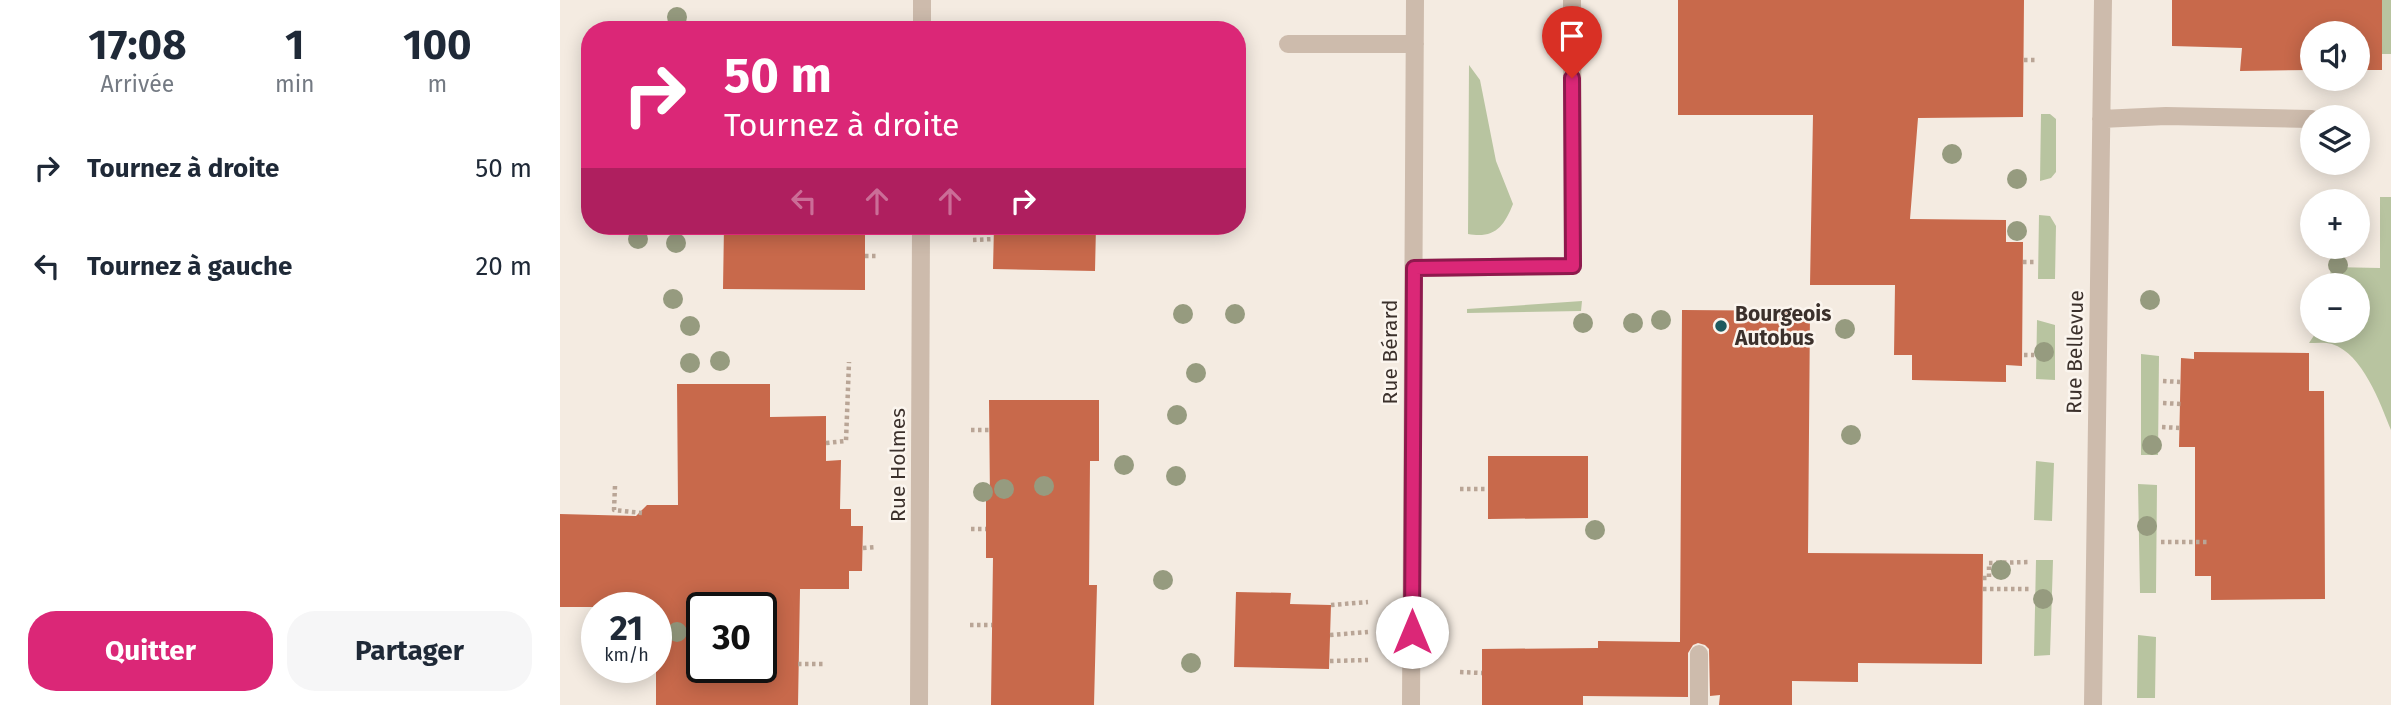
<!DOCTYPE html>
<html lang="fr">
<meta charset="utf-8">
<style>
:root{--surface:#fff;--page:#f6f6f7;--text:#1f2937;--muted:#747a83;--accent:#db2777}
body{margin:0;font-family:"Fira Sans",sans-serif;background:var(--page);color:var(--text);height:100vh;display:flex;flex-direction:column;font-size:26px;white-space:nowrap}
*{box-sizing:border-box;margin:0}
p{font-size:23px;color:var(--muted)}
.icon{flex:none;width:38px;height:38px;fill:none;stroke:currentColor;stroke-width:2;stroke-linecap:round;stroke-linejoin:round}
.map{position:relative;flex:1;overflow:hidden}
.panel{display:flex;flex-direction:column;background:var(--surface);width:560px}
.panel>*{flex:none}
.banner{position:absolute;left:21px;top:21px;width:665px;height:214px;border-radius:28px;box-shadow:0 4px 18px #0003;background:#db2777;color:#fff;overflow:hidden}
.fabs{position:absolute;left:1740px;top:21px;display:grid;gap:14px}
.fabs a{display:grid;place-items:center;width:70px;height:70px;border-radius:50%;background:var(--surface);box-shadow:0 4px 18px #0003;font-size:35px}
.speed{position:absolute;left:21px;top:592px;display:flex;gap:14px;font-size:35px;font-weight:700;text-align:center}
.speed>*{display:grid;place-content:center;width:91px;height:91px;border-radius:50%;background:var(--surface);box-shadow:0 4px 18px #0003;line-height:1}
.speed small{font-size:18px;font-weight:400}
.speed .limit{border:4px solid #111;border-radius:10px;background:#fff;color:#111}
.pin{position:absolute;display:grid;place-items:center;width:60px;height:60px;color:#fff;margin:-72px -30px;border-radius:50% 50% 50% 0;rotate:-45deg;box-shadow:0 0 7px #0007}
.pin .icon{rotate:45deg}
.me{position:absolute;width:77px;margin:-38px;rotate:0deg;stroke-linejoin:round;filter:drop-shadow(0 0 5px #0008)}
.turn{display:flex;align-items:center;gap:24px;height:147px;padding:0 28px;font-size:32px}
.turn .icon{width:91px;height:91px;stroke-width:2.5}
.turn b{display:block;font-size:49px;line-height:60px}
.lanes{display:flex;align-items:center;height:66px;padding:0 28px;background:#0003;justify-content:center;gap:35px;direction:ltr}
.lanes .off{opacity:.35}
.eta{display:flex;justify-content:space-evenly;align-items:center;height:119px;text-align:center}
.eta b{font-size:42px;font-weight:700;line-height:49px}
.action{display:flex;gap:14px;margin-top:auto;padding:14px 28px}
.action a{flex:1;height:80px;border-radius:28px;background:var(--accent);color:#fff;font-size:28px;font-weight:700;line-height:80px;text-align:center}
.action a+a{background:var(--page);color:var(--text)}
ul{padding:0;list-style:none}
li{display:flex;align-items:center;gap:21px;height:98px;padding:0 28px}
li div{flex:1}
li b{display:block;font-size:26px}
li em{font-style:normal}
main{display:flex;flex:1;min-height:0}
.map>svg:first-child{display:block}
</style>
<main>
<section class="panel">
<div class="eta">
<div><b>17:08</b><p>Arrivée</p></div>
<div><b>1</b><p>min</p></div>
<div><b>100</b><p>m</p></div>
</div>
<ul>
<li><svg class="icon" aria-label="right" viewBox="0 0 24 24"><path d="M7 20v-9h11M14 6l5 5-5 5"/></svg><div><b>Tournez à droite</b></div><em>50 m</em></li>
<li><svg class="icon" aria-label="left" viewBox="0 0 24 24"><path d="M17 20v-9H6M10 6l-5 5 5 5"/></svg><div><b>Tournez à gauche</b></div><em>20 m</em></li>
</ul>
<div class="action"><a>Quitter</a><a>Partager</a></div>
</section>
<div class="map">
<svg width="1831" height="705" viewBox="0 0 1831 705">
<rect width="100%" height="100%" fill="#f4ebe1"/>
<path fill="#b8c4a0" d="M 1822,0 L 1831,0 L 1831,54 L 1822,54 Z
M 909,65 L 920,80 L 936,161 L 953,204 C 944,227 934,239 908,234 Z
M 1481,114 L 1490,114 L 1496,119 L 1496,172 L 1491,178 L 1480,181 Z
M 1820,197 L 1831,197 L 1831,430 C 1820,403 1803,354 1772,344 C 1765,342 1756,343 1749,343 L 1757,331 L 1797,331 L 1797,285 L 1769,285 L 1771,267 L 1820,268 Z
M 1479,215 L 1490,216 L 1496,226 L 1495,279 L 1478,279 Z
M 1022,301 L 1021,311 L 907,313 L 907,309 Z
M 1477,320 L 1495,325 L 1495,380 L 1476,379 Z
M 1581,354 L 1599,356 L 1598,455 L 1581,455 Z
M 1476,461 L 1494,463 L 1492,521 L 1474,520 Z
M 1578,484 L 1597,485 L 1596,593 L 1580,593 Z
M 1476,560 L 1493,560 L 1490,655 L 1474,656 Z
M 1578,635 L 1596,637 L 1595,698 L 1577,698 Z"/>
<path fill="#c8694b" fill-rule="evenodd" d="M 1118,0 L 1464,0 L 1463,117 L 1358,118 L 1350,219 L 1446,220 L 1446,242 L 1463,242 L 1462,366 L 1446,365 L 1446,382 L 1352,380 L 1352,355 L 1334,355 L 1335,285 L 1250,285 L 1253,115 L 1118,115 Z
M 1612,0 L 1822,0 L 1822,70 L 1797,70 L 1797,33 L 1752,33 L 1752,70 L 1680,71 L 1682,48 L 1612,46 Z
M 164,226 L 305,226 L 305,290 L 163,289 Z
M 434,226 L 536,226 L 535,271 L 433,269 Z
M 1122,310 L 1250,311 L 1248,553 L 1423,554 L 1422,664 L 1298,663 L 1298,682 L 1232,681 L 1232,705 L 1159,705 L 1160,695 L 1150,696 L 1149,649 L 1145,645 L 1138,643 L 1133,645 L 1128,653 L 1128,697 L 1023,696 L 1023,705 L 922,705 L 922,649 L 1038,648 L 1038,641 L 1120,642 Z
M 1634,352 L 1749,353 L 1749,391 L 1764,391 L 1765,599 L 1651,600 L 1651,576 L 1635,576 L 1635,447 L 1619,447 L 1621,358 L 1634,359 Z
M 117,384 L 210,384 L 210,417 L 266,416 L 266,461 L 281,460 L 280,509 L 291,509 L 291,526 L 303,526 L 302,571 L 289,571 L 289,589 L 240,589 L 238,705 L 96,705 L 96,607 L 0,607 L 0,514 L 76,516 L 87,505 L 118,505 ZM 142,607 L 201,607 L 201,667 L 142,667 Z
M 429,400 L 539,400 L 539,461 L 530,461 L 529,585 L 537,585 L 534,705 L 431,705 L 433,558 L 426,558 L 426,499 L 430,499 Z
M 928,456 L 1028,456 L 1028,518 L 928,519 Z
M 676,592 L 731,593 L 730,604 L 771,605 L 769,669 L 674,667 Z"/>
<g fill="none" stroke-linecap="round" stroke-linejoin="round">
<path stroke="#b9a596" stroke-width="4.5" stroke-dasharray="3.5 3.5" stroke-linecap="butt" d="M 1464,60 L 1477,60
M 413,240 L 434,239
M 305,256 L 316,256
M 1463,262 L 1475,262
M 1464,355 L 1474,355
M 1603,381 L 1620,382
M 1603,403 L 1621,404
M 1602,427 L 1620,428
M 411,430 L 429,430
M 266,443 L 286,441 L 289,362
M 55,486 L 54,510 L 82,513
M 900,489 L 928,489
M 411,529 L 426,529
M 1601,542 L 1649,542
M 303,548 L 316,547
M 1423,578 L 1429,578 L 1429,563 L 1471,562
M 1423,589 L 1471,589
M 771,605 L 808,602
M 410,625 L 432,625
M 770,635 L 808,632
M 770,661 L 808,660
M 238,664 L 265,664
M 900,672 L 922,673"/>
<path stroke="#cdbbac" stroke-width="18" d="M 362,30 L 362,0
M 728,44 L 855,44
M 1541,119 L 1606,116 L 1752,119
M 854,268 L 1013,266 L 1012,0
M 359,705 L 361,226
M 851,705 L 855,0
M 1139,705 L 1139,654
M 1533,705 L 1543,0"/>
</g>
<g fill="#969b7f">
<circle cx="117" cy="17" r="10"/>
<circle cx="1392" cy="154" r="10"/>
<circle cx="1457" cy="179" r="10"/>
<circle cx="1457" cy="231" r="10"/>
<circle cx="78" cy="239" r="10"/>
<circle cx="116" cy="243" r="10"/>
<circle cx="1778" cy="265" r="10"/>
<circle cx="113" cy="299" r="10"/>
<circle cx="1590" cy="300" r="10"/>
<circle cx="623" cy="314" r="10"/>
<circle cx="675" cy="314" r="10"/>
<circle cx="1101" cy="320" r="10"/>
<circle cx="1023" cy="323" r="10"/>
<circle cx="1073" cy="323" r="10"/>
<circle cx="130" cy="326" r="10"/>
<circle cx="1285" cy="329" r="10"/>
<circle cx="1484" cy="352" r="10"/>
<circle cx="160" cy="361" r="10"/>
<circle cx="130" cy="363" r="10"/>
<circle cx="636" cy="373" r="10"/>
<circle cx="617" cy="415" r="10"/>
<circle cx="1291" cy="435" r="10"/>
<circle cx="1592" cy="445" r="10"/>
<circle cx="564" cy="465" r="10"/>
<circle cx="616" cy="476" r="10"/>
<circle cx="484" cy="486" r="10"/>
<circle cx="444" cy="489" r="10"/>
<circle cx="423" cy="492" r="10"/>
<circle cx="1587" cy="526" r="10"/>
<circle cx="1035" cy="530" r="10"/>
<circle cx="1441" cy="570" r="10"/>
<circle cx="603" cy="580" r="10"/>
<circle cx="1483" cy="599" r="10"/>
<circle cx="117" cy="632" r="10"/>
<circle cx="631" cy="663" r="10"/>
</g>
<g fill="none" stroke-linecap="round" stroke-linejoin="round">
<g stroke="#8e194d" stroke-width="18">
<path id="route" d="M 852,632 L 854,268 L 1013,266 L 1012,78"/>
</g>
<use href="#route" stroke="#db2777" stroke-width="12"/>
</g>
<circle fill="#1f5a5e" stroke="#fbf5ee" stroke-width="2.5" cx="1161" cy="326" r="7"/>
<g text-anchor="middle" stroke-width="5" stroke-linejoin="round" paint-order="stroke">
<g font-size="21" font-weight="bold" fill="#3b302b" stroke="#fbf5ee" text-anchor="start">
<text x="1175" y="321">Bourgeois<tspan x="1175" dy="24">Autobus</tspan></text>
</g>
<g font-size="21" fill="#3b302b" stroke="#fbf5ee">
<text transform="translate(830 352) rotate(-90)" y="7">Rue Bérard</text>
<text transform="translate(1515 352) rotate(-89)" y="7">Rue Bellevue</text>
<text transform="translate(338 465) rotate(-90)" y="7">Rue Holmes</text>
</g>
</g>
</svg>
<div class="fabs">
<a><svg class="icon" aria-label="sound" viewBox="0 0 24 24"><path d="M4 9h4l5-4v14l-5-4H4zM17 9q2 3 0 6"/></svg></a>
<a><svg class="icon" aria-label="layers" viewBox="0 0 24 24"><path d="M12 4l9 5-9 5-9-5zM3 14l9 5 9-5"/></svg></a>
<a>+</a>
<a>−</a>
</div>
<div class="speed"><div>21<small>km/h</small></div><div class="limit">30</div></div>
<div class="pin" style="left:1012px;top:78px;background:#d93025"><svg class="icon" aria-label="arrive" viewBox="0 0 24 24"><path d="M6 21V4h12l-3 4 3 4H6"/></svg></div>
<svg class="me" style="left:852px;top:632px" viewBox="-20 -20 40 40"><circle r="19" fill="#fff"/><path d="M0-13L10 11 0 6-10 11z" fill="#db2777"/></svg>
<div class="banner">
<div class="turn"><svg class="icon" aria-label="right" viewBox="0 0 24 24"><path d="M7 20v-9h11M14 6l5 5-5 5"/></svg><div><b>50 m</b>Tournez à droite</div></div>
<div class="lanes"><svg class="icon off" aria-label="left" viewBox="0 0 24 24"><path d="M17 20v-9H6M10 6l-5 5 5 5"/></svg><svg class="icon off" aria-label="ahead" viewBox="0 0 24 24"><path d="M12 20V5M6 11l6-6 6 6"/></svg><svg class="icon off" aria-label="ahead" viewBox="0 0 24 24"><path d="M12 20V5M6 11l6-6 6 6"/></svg><svg class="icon" aria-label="right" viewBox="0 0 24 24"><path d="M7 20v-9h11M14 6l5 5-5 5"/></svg></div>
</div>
</div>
</main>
